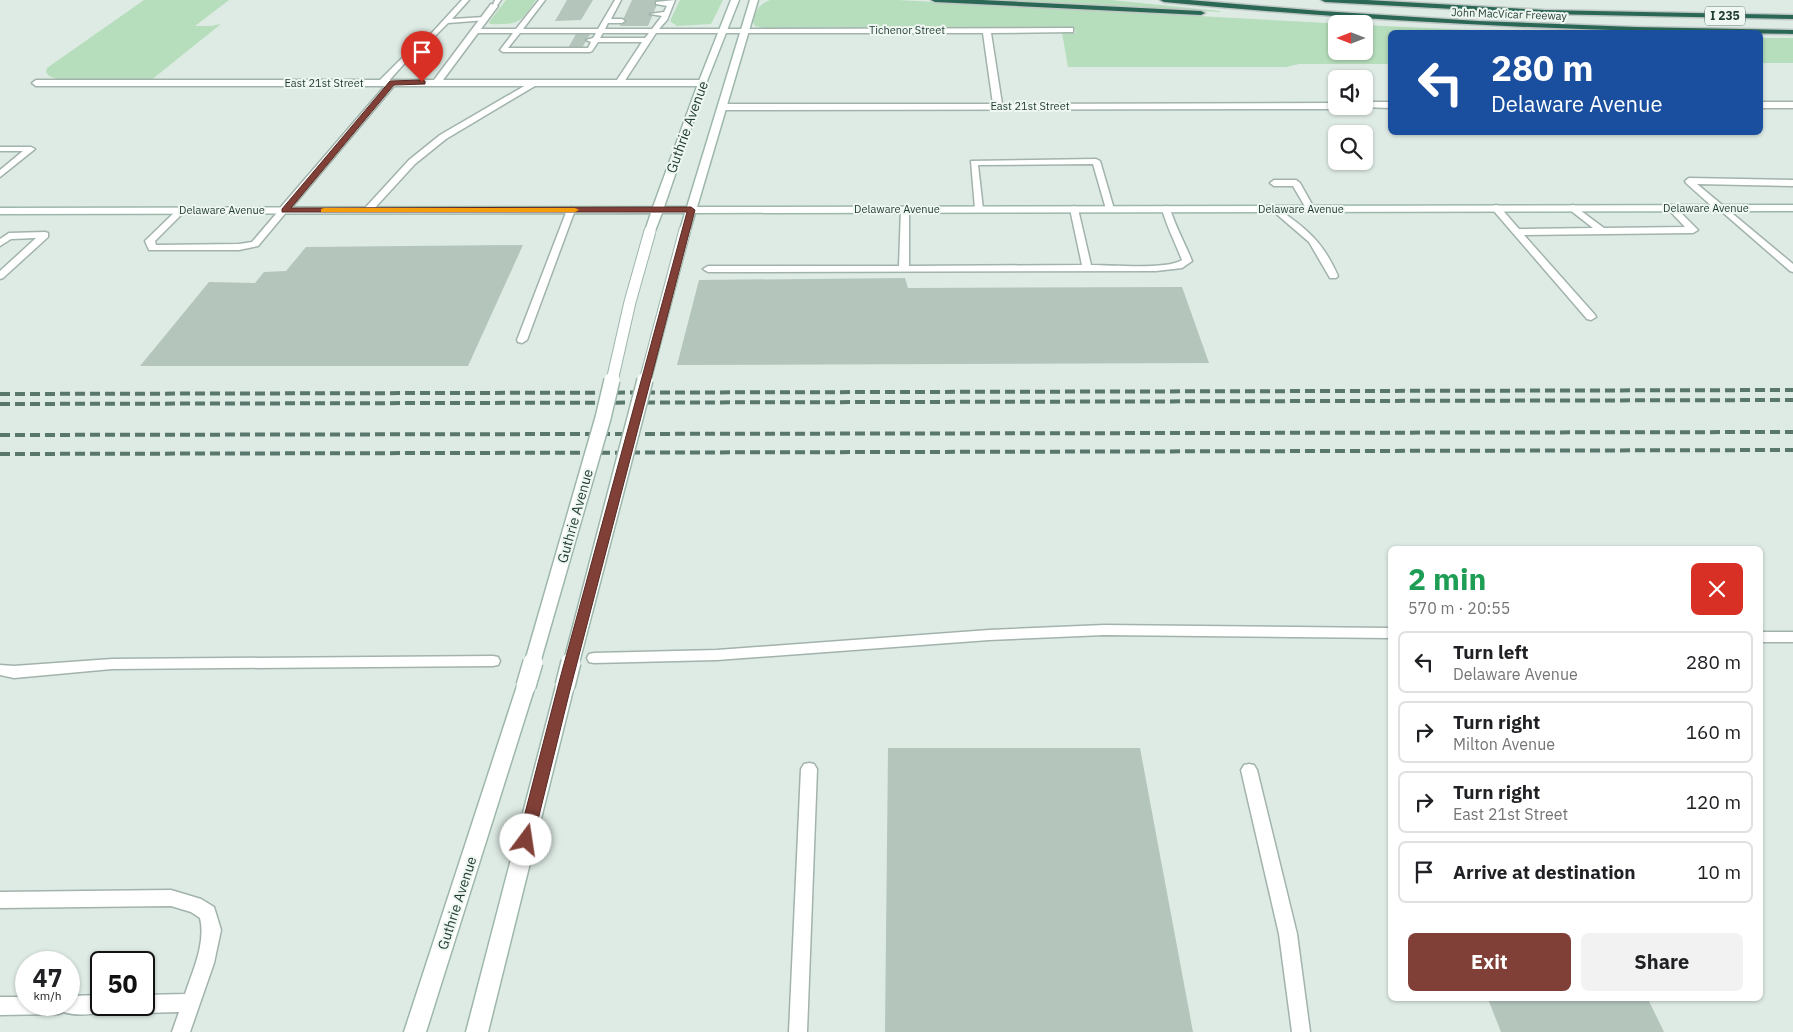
<!DOCTYPE html>
<meta charset="utf-8">
<style>
:root{--surface:#fff;--page:#f2f2f2;--text:#202124;--muted:#757577;--line:#e0e0e0;--accent:#814037}
body{margin:0;font-family:"IBM Plex Sans",sans-serif;background:var(--page);color:var(--text);height:100vh;display:flex;flex-direction:column;font-size:19px;white-space:nowrap}
*{box-sizing:border-box;margin:0}
p{font-size:16px;color:var(--muted)}
.icon{flex:none;width:28px;height:28px;fill:none;stroke:currentColor;stroke-width:2;stroke-linecap:round;stroke-linejoin:round}
.map{position:relative;flex:1;overflow:hidden}
.side{position:absolute;left:1388px;top:546px;width:375px;height:455px;display:flex;flex-direction:column;background:var(--surface);border-radius:8px;box-shadow:0 1px 4px #0004}
.side>*{flex:none}
.top-card{position:absolute;left:1388px;top:30px;width:375px;height:105px;border-radius:8px;box-shadow:0 1px 4px #0004;background:#1a4fa0;color:#fff;overflow:hidden}
.needle{width:32px;rotate:270deg}
.tools{position:absolute;left:1328px;top:15px;display:grid;gap:10px}
.tools a{display:grid;place-items:center;width:45px;height:45px;border-radius:8px;background:var(--surface);box-shadow:0 1px 4px #0004;font-size:25px}
.speed{position:absolute;left:15px;top:951px;display:flex;gap:10px;font-size:25px;font-weight:700;text-align:center}
.speed>*{display:grid;place-content:center;width:65px;height:65px;border-radius:50%;background:var(--surface);box-shadow:0 1px 4px #0004;line-height:1}
.speed small{font-size:12px;font-weight:400}
.speed .limit{border:2px solid #111;border-radius:8px;background:#fff;color:#111}
.pin{position:absolute;display:grid;place-items:center;width:42px;height:42px;color:#fff;margin:-51px -21px;border-radius:50% 50% 50% 0;rotate:-45deg;box-shadow:0 0 5px #0007}
.pin .icon{rotate:45deg}
.me{position:absolute;width:55px;margin:-28px;rotate:14deg;stroke-linejoin:round;filter:drop-shadow(0 0 4px #0008)}
.turn{display:flex;align-items:center;gap:18px;height:105px;padding:0 20px;font-size:22px}
.turn .icon{width:65px;height:65px;stroke-width:2.5}
.turn b{display:block;font-size:35px;line-height:42px}
.round{display:grid;place-items:center;flex:none;width:52px;height:52px;border-radius:8px;background:var(--page)}
.summary{display:flex;align-items:center;justify-content:space-between;height:85px;padding:0 20px}
h1{font-size:30px;font-weight:800;line-height:38px;color:#1e9e55}
.action{display:flex;gap:10px;margin-top:auto;padding:10px 20px}
.action a{flex:1;height:58px;border-radius:8px;background:var(--accent);color:#fff;font-size:20px;font-weight:800;line-height:58px;text-align:center}
.action a+a{background:var(--page);color:var(--text)}
ul{padding:0;list-style:none}
li{display:flex;align-items:center;gap:15px;height:62px;margin:0 10px 8px;padding:0 10px;border:2px solid var(--line);border-radius:8px}
li div{flex:1}
li b{display:block;font-size:19px}
li em{font-style:normal}
.map>svg:first-child{display:block}
</style>
<div class="map">
<svg width="1793" height="1032" viewBox="0 0 1793 1032">
<rect width="100%" height="100%" fill="#deebe4"/>
<path fill="#b6ddbc" d="M 144,0 L 229,0 L 195,26 L 211,26 L 221,24 L 150,81 L 57,79 L 49,76 L 46,72 L 47,68 Z
M 506,0 L 536,0 C 520,23 519,25 490,24 L 489,22 Z
M 680,0 L 723,0 L 711,24 L 677,26 L 670,21 Z
M 770,0 L 898,0 L 1345,24 L 1336,24 L 1336,51 L 1364,51 L 1364,25 L 1511,32 L 1390,32 L 1390,64 L 1299,64 L 1286,67 L 1068,67 L 1062,33 L 1076,33 L 1074,27 L 763,28 L 755,26 L 753,22 C 756,10 758,5 770,0 Z
M 994,0 L 1111,0 L 1220,11 L 1220,12 Z
M 1760,38 L 1793,38 L 1793,63 L 1760,63 Z"/>
<path fill="#b4c5bc" d="M 567,0 L 593,0 L 581,20 L 555,21 Z
M 632,0 L 659,0 L 648,26 L 620,26 Z
M 576,34 L 590,34 L 582,48 L 568,48 Z
M 523,245 L 468,366 L 140,366 L 209,282 L 255,283 L 264,272 L 286,271 L 306,247 Z
M 905,278 L 908,288 L 1182,287 L 1209,363 L 677,365 L 699,280 Z
M 888,748 L 1140,748 L 1193,1032 L 885,1032 Z
M 1488,999 L 1648,999 L 1664,1032 L 1501,1032 Z"/>
<g fill="none" stroke-linecap="round" stroke-linejoin="round">
<g stroke="#a1b3ab" stroke-width="3">
<path id="lane" d="M 462,0 L 469,0 L 452,19 L 485,17 L 488,19 L 487,20 L 448,23 L 433,38 L 421,45 L 385,85 L 379,85 L 379,81 L 417,43 L 429,36 Z
M 495,0 L 501,0 L 496,7 L 492,7 Z
M 539,0 L 545,0 L 523,29 L 598,29 L 615,0 L 621,0 L 611,19 L 622,19 L 625,21 L 622,23 L 608,23 L 605,29 L 652,29 L 662,16 L 650,14 L 664,12 L 667,6 L 656,4 L 656,2 L 675,0 L 667,20 L 659,29 L 744,29 L 747,31 L 744,33 L 656,33 L 622,85 L 619,85 L 615,83 L 642,42 L 598,42 L 592,51 L 590,52 L 503,52 L 500,50 L 513,33 L 476,33 L 473,31 L 476,29 L 516,29 ZM 520,33 L 596,33 L 593,38 L 586,40 L 591,42 L 588,48 L 508,48 ZM 603,33 L 649,33 L 645,38 L 600,38 Z
M 533,81 L 540,83 L 446,139 L 415,164 L 371,212 L 365,212 L 365,208 L 409,160 L 440,135 Z
M 0,147 L 31,147 L 35,149 L 0,177 L 0,170 L 23,151 L 0,151 Z
M 1096,159 L 1100,161 L 1114,209 L 1113,211 L 1107,211 L 1106,209 L 1093,164 L 978,165 L 983,209 L 979,212 L 975,209 L 971,161 Z
M 1689,178 L 1793,180 L 1793,186 L 1697,184 L 1793,264 L 1793,272 L 1790,271 L 1720,210 L 1716,210 L 1686,183 L 1685,181 Z
M 1296,180 L 1300,183 L 1314,208 L 1313,210 L 1307,210 L 1293,186 L 1274,186 L 1270,183 L 1274,180 Z
M 1496,205 L 1499,206 L 1519,229 L 1593,228 L 1570,210 L 1570,206 L 1573,205 L 1604,228 L 1685,227 L 1667,208 L 1671,205 L 1674,206 L 1698,230 L 1693,233 L 1524,235 L 1595,315 L 1596,317 L 1591,320 L 1587,319 L 1493,210 L 1493,206 Z
M 905,206 L 909,209 L 909,266 L 1082,265 L 1070,209 L 1074,206 L 1078,209 L 1091,265 C 1112,265 1167,270 1182,260 C 1175,242 1167,227 1162,209 L 1166,206 L 1170,209 C 1176,228 1185,243 1192,261 L 1182,268 L 1156,271 L 708,272 L 703,269 L 708,266 L 899,266 L 901,209 Z
M 1276,206 C 1281,208 1284,213 1288,216 C 1313,234 1325,247 1338,276 L 1336,278 L 1330,278 L 1309,242 L 1273,211 L 1273,207 Z
M 182,207 L 186,210 L 155,241 L 156,245 L 239,244 L 252,242 L 281,208 L 287,208 L 288,210 L 258,246 L 239,250 L 149,250 L 145,241 L 147,239 L 179,208 Z
M 571,207 L 575,210 L 527,340 L 522,343 L 518,342 L 517,340 L 567,210 Z
M 45,232 L 48,233 L 48,237 L 3,278 L 0,279 L 0,271 L 36,238 L 11,239 L 0,246 L 0,239 L 9,233 Z
M 1104,625 L 1390,628 L 1390,638 L 1104,635 L 989,640 L 717,660 L 594,663 L 589,662 L 587,658 L 589,654 L 594,653 L 717,650 L 989,630 Z
M 1760,632 L 1793,632 L 1793,642 L 1760,642 Z
M 493,656 L 498,657 L 500,661 L 498,665 L 493,666 L 112,669 L 14,678 L 0,675 L 0,665 L 14,666 L 112,659 Z
M 809,763 L 814,764 L 817,769 L 807,1032 L 789,1032 L 801,769 L 804,764 Z
M 1249,764 L 1254,765 L 1257,770 L 1297,934 L 1310,1032 L 1292,1032 L 1279,934 L 1241,770 L 1244,765 Z
M 171,890 L 201,899 L 214,907 L 221,930 L 214,963 L 190,1032 L 172,1032 L 179,1012 L 144,1013 L 138,1010 L 135,1005 L 144,1005 L 144,995 L 185,994 C 193,970 206,943 200,918 L 191,912 L 171,906 L 0,908 L 0,892 Z
M 101,995 L 101,1005 L 110,1005 L 107,1010 C 96,1015 75,1016 64,1012 L 58,1014 L 0,1015 L 0,997 L 26,997 L 26,1005 L 69,1005 L 69,996 Z"/>
</g>
<g stroke="#a1b3ab" stroke-width="3">
<path id="street" d="M 491,4 L 498,6 L 443,80 L 703,80 L 707,83 L 703,86 L 394,86 L 288,212 L 284,213 L 279,210 L 280,208 L 385,86 L 36,86 L 32,83 L 36,80 L 434,80 Z
M 1070,28 L 1073,28 L 1073,32 L 991,33 L 1002,104 L 1336,103 L 1336,106 L 1340,106 L 1336,109 L 723,110 L 718,107 L 723,104 L 993,104 L 983,33 L 741,33 L 741,29 L 744,29 Z
M 1364,102 L 1390,102 L 1390,108 L 1361,107 L 1364,106 Z
M 1760,102 L 1793,102 L 1793,108 L 1760,108 Z"/>
</g>
<g stroke="#9db7ab" stroke-width="3">
<path id="secondary" d="M 731,0 L 739,0 L 707,81 L 664,207 L 687,207 L 750,0 L 758,0 L 697,207 L 1793,205 L 1793,211 L 695,213 L 690,230 L 685,233 L 680,230 L 685,213 L 662,213 L 655,231 L 650,234 L 645,231 L 651,213 L 0,214 L 0,208 L 653,207 L 699,81 Z
M 526,679 L 532,681 L 535,686 L 426,1032 L 404,1032 L 517,686 L 520,681 Z
M 565,679 L 571,681 L 574,686 L 488,1032 L 466,1032 L 556,686 L 559,681 Z"/>
</g>
<g stroke="#c0c8c5" stroke-width="3">
<path id="highway" d="M 931,0 L 982,0 L 1201,11 L 1205,13 L 1201,15 L 935,2 Z
M 1160,0 L 1189,0 L 1321,11 L 1478,21 L 1636,27 L 1793,30 L 1793,34 C 1585,32 1373,22 1164,2 Z
M 1321,0 L 1367,0 L 1544,10 L 1793,15 L 1793,19 L 1544,14 L 1325,2 Z"/>
</g>
<use href="#lane" fill="#fff" fill-rule="evenodd"/>
<use href="#street" fill="#fff" fill-rule="evenodd"/>
<use href="#secondary" fill="#fff" fill-rule="evenodd"/>
<use href="#highway" fill="#2a6855" fill-rule="evenodd"/>
<path stroke="#59776c" stroke-width="4" stroke-dasharray="10 5" stroke-linecap="butt" d="M 0,394 L 1793,390
M 0,404 L 1793,400
M 0,435 L 1793,432
M 0,454 L 1793,450"/>
<g stroke="#9db7ab" stroke-width="13" stroke-linecap="butt">
<path id="secondary-bridge-far2" d="M 612,381 L 630,302 L 650,231
M 645,381 L 685,230"/>
</g>
<g stroke="#9db7ab" stroke-width="18" stroke-linecap="butt">
<path id="secondary-bridge-far1" d="M 532,664 L 603,418 L 612,380
M 571,664 L 645,380"/>
</g>
<g stroke="#9db7ab" stroke-width="22" stroke-linecap="butt">
<path id="secondary-bridge" d="M 526,686 L 533,662
M 565,686 L 571,662"/>
</g>
<use href="#secondary-bridge-far2" stroke="#fff" stroke-width="11"/>
<use href="#secondary-bridge-far1" stroke="#fff" stroke-width="15"/>
<use href="#secondary-bridge" stroke="#fff" stroke-width="19"/>
</g>
<path fill="#814037" stroke="#542a24" d="M 422,80 L 425,81 L 425,84 L 394,85 L 291,208 L 691,207 L 695,210 L 571,686 L 533,840 L 531,844 L 526,846 L 520,844 L 518,840 L 558,686 L 687,212 L 282,212 L 282,209 L 390,81 Z"/>
<path fill="#f59e0b" d="M 324,208 L 575,208 L 579,210 L 575,212 L 321,212 L 321,209 Z"/>
<g text-anchor="middle" stroke-width="4" stroke-linejoin="round" paint-order="stroke">
<g font-size="11" fill="#1f3b31" stroke="#eff7f2">
<text transform="translate(1509 14) rotate(2)" y="4">John MacVicar Freeway</text>
<text x="907" y="34">Tichenor Street</text>
<text x="324" y="87">East 21st Street</text>
<text x="1030" y="110">East 21st Street</text>
<text x="1706" y="212">Delaware Avenue</text>
<text x="897" y="213">Delaware Avenue</text>
<text x="1301" y="213">Delaware Avenue</text>
<text x="222" y="214">Delaware Avenue</text>
</g>
<rect fill="#eff7f2" stroke="#5d736b" stroke-width="1" x="1705" y="6.5" width="40" height="19" rx="4"/>
<g font-size="12" font-weight="bold" fill="#1f3b31">
<text x="1725" y="20">I 235</text>
</g>
<g font-size="14" fill="#1f3b31" stroke="#eff7f2">
<text transform="translate(687 127) rotate(-70)" y="5">Guthrie Avenue</text>
<text transform="translate(575 516) rotate(-74)" y="5">Guthrie Avenue</text>
<text transform="translate(457 903) rotate(-72)" y="5">Guthrie Avenue</text>
</g>
</g>
</svg>
<div class="tools">
<a><svg class="needle" viewBox="-14 -14 28 28"><path d="M0-13l5 13h-10z" fill="#e53935"/><path d="M0 13l5-13h-10z" fill="#757577"/></svg></a>
<a><svg class="icon" aria-label="sound" viewBox="0 0 24 24"><path d="M4 9h4l5-4v14l-5-4H4zM17 9q2 3 0 6"/></svg></a>
<a><svg class="icon" aria-label="search" viewBox="0 0 24 24"><circle cx="10" cy="10" r="6"/><path d="M15 15l6 6"/></svg></a>
</div>
<div class="speed"><div>47<small>km/h</small></div><div class="limit">50</div></div>
<div class="pin" style="left:422px;top:82px;background:#d93025"><svg class="icon" aria-label="arrive" viewBox="0 0 24 24"><path d="M6 21V4h12l-3 4 3 4H6"/></svg></div>
<svg class="me" style="left:526px;top:840px" viewBox="-20 -20 40 40"><circle r="19" fill="#fff"/><path d="M0-13L10 11 0 6-10 11z" fill="#814037"/></svg>
<div class="top-card">
<div class="turn"><svg class="icon" aria-label="left" viewBox="0 0 24 24"><path d="M17 20v-9H6M10 6l-5 5 5 5"/></svg><div><b>280 m</b>Delaware Avenue</div></div>
</div>
<section class="side">
<div class="summary"><div><h1>2 min</h1><p>570 m · 20:55</p></div><a class="round" style="background:#d93025;color:#fff"><svg class="icon" aria-label="close" viewBox="0 0 24 24"><path d="M6 6l12 12M18 6L6 18"/></svg></a></div>
<ul>
<li><svg class="icon" aria-label="left" viewBox="0 0 24 24"><path d="M17 20v-9H6M10 6l-5 5 5 5"/></svg><div><b>Turn left</b><p>Delaware Avenue</p></div><em>280 m</em></li>
<li><svg class="icon" aria-label="right" viewBox="0 0 24 24"><path d="M7 20v-9h11M14 6l5 5-5 5"/></svg><div><b>Turn right</b><p>Milton Avenue</p></div><em>160 m</em></li>
<li><svg class="icon" aria-label="right" viewBox="0 0 24 24"><path d="M7 20v-9h11M14 6l5 5-5 5"/></svg><div><b>Turn right</b><p>East 21st Street</p></div><em>120 m</em></li>
<li><svg class="icon" aria-label="arrive" viewBox="0 0 24 24"><path d="M6 21V4h12l-3 4 3 4H6"/></svg><div><b>Arrive at destination</b></div><em>10 m</em></li>
</ul>
<div class="action"><a>Exit</a><a>Share</a></div>
</section>
</div>
